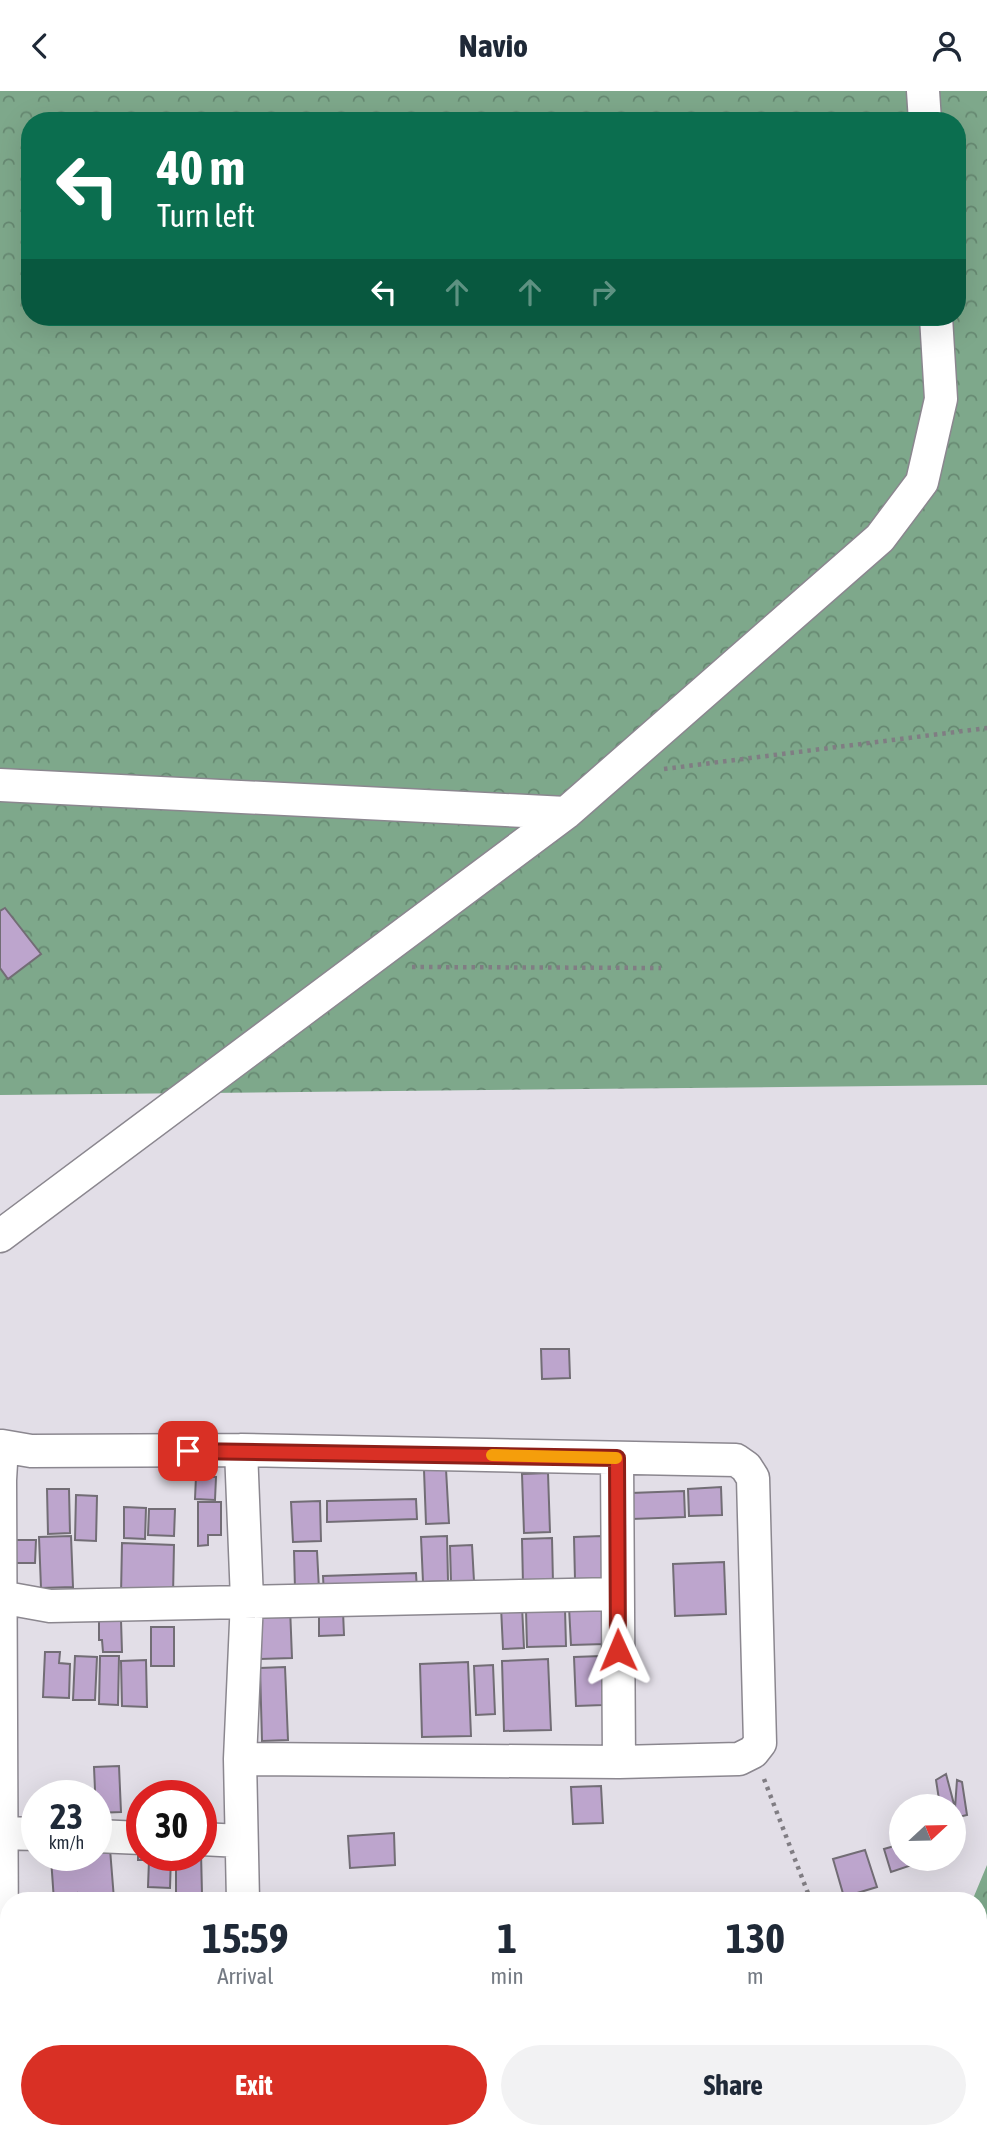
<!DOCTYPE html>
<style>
:root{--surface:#fff;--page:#f2f2f3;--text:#1f2937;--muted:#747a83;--accent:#d93025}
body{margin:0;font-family:"Asap Condensed",sans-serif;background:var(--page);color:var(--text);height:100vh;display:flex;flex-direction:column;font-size:26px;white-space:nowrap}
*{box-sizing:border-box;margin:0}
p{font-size:23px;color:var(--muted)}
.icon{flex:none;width:38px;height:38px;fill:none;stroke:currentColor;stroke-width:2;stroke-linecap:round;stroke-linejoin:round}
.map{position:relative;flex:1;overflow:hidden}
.details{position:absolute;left:0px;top:1801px;width:987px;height:247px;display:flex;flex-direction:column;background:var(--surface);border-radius:28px 28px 0 0;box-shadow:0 7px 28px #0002}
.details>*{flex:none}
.banner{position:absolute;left:21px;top:21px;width:945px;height:214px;border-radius:28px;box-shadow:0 7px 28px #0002;background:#0b6e4f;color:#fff;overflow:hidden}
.needle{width:46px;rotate:68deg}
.tools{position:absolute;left:889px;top:1703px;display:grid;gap:14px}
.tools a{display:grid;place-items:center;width:77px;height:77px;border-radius:50%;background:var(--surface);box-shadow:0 7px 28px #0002;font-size:35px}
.speed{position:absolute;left:21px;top:1689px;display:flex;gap:14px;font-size:35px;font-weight:700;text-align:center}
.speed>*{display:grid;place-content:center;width:91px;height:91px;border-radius:50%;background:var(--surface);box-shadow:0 7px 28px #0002;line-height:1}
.speed small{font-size:18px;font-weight:400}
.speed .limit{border:10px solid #d22;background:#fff;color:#111}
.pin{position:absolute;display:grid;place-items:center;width:60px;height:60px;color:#fff;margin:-30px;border-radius:14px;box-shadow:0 4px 10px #0006}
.me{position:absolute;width:77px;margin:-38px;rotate:359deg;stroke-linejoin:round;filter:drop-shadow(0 0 5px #0008)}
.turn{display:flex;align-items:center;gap:24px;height:147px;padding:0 21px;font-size:32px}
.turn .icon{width:91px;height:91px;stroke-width:2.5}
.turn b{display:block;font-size:49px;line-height:60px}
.lanes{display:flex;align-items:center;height:66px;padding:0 21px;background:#0003;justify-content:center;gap:35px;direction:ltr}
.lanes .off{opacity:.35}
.eta{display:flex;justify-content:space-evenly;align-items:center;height:119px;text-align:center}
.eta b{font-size:42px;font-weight:700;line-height:49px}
.cta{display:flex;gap:14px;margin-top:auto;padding:14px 21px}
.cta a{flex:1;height:80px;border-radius:42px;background:var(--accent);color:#fff;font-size:28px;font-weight:700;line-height:80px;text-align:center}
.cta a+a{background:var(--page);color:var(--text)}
header{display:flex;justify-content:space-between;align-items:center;height:91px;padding:0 21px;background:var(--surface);font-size:32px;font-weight:700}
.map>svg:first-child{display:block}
</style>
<header><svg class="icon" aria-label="back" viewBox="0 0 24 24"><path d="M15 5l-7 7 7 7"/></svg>Navio<svg class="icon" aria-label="person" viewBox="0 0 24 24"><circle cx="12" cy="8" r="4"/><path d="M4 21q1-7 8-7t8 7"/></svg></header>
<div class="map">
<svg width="987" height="2047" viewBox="0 0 987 2047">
<defs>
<pattern id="forest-crowns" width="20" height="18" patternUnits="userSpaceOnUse" patternTransform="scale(1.75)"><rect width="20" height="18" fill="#7ea88b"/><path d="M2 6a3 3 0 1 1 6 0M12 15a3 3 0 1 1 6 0" fill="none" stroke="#678972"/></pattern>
</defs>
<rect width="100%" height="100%" fill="#e2dee7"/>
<path fill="url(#forest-crowns)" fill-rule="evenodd" d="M 0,0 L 987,0 L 987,994 L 0,1004 ZM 30,30 L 957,30 L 957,226 L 30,226 Z
M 987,1774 L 987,1952 L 978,1950 L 978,1810 L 972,1810 Z"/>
<path fill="#bda5cd" stroke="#726d75" stroke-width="2" d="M 5,817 L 41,863 L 8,888 L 0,877 L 0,820 Z
M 541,1258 L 569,1258 L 570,1287 L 542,1288 Z
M 446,1378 L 449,1432 L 426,1433 L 424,1379 Z
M 548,1382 L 550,1441 L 524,1442 L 522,1383 Z
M 196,1385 L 216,1386 L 215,1409 L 195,1408 Z
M 721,1396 L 722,1424 L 689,1425 L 688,1398 Z
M 47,1398 L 69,1398 L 70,1442 L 48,1443 Z
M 684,1400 L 685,1426 L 632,1428 L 631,1402 Z
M 76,1404 L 97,1405 L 96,1450 L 75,1449 Z
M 416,1408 L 417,1428 L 327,1431 L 327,1410 Z
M 320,1410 L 321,1450 L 293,1451 L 291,1411 Z
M 198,1411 L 221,1411 L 221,1444 L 208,1444 L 208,1454 L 198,1455 Z
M 124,1416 L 146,1417 L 145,1448 L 124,1447 Z
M 149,1418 L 175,1418 L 174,1445 L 148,1444 Z
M 71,1445 L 73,1496 L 41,1497 L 39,1446 Z
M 447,1445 L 448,1490 L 423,1491 L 421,1446 Z
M 602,1445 L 604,1488 L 575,1489 L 574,1446 Z
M 552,1447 L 553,1492 L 523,1493 L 522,1448 Z
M 14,1449 L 36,1449 L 35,1472 L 14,1472 Z
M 122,1452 L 174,1454 L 173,1505 L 121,1504 Z
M 472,1454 L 474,1490 L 451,1491 L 450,1455 Z
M 294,1460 L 317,1460 L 319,1498 L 295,1498 Z
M 724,1471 L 726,1523 L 675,1525 L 673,1473 Z
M 416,1482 L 417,1500 L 324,1504 L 323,1485 Z
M 522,1515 L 524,1557 L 503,1558 L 501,1516 Z
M 604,1515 L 605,1553 L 571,1554 L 569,1516 Z
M 290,1516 L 292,1567 L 260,1568 L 258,1517 Z
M 565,1518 L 566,1555 L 527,1556 L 526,1519 Z
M 343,1520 L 344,1544 L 319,1545 L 319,1521 Z
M 121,1529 L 122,1561 L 103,1561 L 102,1549 L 99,1549 L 99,1530 Z
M 151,1536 L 174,1536 L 174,1575 L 151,1575 Z
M 45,1561 L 60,1561 L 59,1572 L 70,1573 L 69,1607 L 43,1606 Z
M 75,1565 L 97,1566 L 95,1609 L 73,1609 Z
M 100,1565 L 119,1565 L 118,1614 L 99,1613 Z
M 601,1565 L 603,1614 L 576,1615 L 574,1566 Z
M 548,1568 L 551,1639 L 504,1640 L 502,1570 Z
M 146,1569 L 147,1616 L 122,1615 L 121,1570 Z
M 468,1571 L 471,1645 L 422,1646 L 420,1573 Z
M 493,1574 L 495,1623 L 476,1624 L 474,1575 Z
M 285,1576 L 288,1649 L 262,1650 L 260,1577 Z
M 119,1675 L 121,1721 L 96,1722 L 94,1676 Z
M 946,1683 L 955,1717 L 957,1689 L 962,1691 L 967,1724 L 954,1727 L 954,1715 L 940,1715 L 936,1689 Z
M 601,1695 L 603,1732 L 573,1733 L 571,1696 Z
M 394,1742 L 395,1774 L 350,1777 L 348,1745 Z
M 138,1752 L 142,1752 L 142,1764 L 171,1764 L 170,1797 L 148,1796 L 149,1769 L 138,1769 Z
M 901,1753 L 901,1768 L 913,1768 L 915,1773 L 891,1781 L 884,1758 Z
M 110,1758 L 114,1808 L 78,1802 L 78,1810 L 54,1810 L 51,1767 L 96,1764 L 96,1760 Z
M 865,1759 L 877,1796 L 844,1806 L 833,1768 Z
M 201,1761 L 202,1803 L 176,1803 L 176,1764 L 201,1764 Z
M 980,1927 L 987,1933 L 987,1976 L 978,1986 Z"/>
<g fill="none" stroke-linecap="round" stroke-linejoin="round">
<g stroke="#8b878f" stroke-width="35">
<path id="minor" d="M 923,0 L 925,30
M 0,694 L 566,722
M 0,1145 L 566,722 L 880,447 L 922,391 L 941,308 L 936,226
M 241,1359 L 247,1509 L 240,1668 L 243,1810
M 617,1367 L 619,1671
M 0,1506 L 50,1515 L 617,1503
M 0,1742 L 37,1743
M 96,1745 L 142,1747
M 201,1748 L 240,1750
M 0,1887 L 2,1865 L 0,1389 L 2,1355 L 31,1360 L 241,1359 L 736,1369 L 746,1376 L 753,1387 L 760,1652 L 753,1661 L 739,1668 L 619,1671 L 240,1668
M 0,1946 L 9,1999
M 895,2039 L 897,2047
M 1,2047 L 9,2038"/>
</g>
<path stroke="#807d83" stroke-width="4.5" stroke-dasharray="3.5 5" stroke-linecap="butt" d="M 664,678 L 987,637
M 412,876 L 661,877
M 764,1688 L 811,1810
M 813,2047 L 816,2039"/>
<use href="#minor" stroke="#fff" stroke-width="32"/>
</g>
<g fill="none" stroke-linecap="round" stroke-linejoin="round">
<g stroke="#8d1f18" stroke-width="18">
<path id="route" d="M 188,1360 L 617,1367 L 618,1559"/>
</g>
<use href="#route" stroke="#d93025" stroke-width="12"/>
<path stroke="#f59e0b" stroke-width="12" d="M 492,1364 L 616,1367"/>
</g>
</svg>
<div class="tools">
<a><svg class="needle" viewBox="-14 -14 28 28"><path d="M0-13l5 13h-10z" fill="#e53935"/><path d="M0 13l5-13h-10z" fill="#747a83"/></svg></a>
</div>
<div class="speed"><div>23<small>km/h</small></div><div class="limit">30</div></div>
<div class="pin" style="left:188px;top:1360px;background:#d93025"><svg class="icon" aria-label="arrive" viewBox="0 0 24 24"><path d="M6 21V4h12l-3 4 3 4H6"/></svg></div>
<svg class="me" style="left:618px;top:1559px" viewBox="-20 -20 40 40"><path d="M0-17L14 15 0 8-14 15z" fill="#d93025" stroke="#fff" stroke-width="4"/></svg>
<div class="banner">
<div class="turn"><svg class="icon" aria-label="left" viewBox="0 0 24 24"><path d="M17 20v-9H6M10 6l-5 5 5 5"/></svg><div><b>40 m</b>Turn left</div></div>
<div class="lanes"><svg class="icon" aria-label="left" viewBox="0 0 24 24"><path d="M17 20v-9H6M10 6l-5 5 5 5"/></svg><svg class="icon off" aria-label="ahead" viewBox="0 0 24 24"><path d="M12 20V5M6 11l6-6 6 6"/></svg><svg class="icon off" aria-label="ahead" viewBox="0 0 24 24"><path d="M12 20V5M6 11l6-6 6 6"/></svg><svg class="icon off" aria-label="right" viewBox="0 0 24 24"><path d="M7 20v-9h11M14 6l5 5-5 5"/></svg></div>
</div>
<section class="details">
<div class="eta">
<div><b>15:59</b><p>Arrival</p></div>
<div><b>1</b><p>min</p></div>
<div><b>130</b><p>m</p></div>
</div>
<div class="cta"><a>Exit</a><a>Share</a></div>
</section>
</div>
